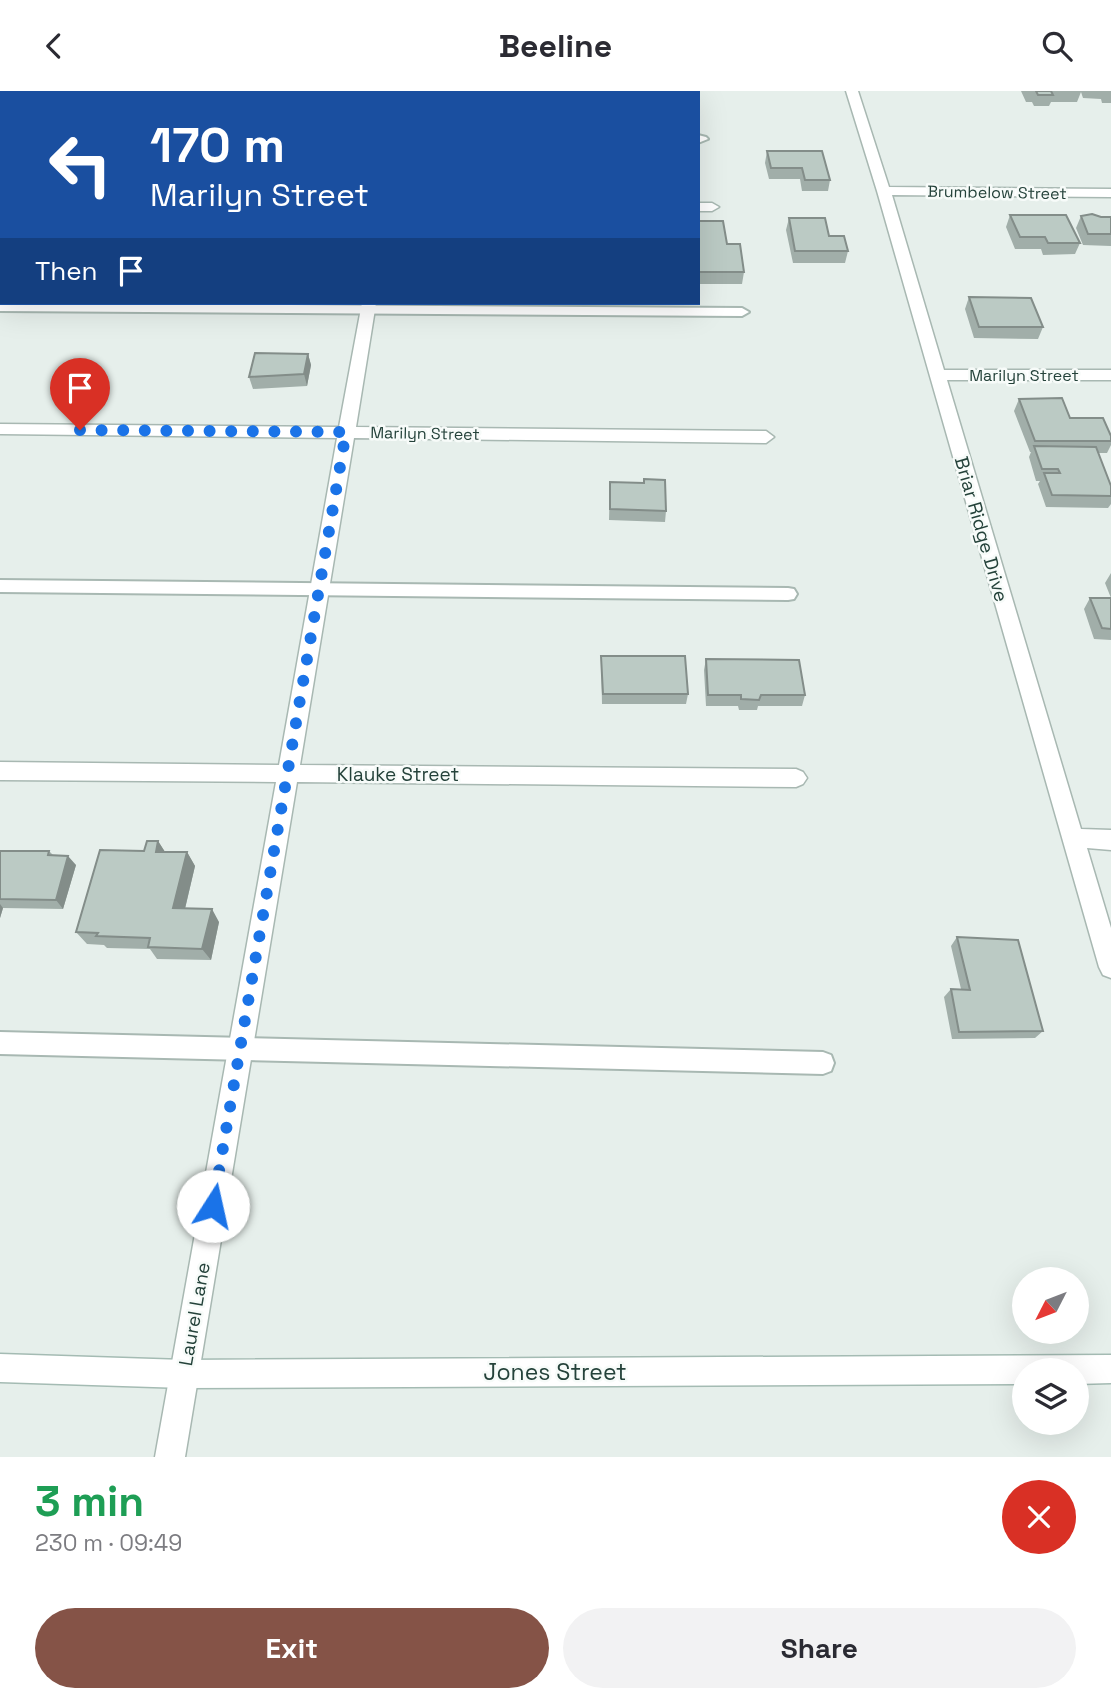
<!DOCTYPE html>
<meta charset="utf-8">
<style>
:root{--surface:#fff;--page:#f2f2f3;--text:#2b2b33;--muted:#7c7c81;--accent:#855347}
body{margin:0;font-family:"Space Grotesk",sans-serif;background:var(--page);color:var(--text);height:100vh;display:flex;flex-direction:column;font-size:26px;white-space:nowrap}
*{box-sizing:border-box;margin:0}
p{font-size:23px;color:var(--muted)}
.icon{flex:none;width:38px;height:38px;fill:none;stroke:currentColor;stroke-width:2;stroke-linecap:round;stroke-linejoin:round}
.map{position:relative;height:1366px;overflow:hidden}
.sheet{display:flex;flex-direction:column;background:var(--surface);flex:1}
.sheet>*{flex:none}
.hud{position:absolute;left:0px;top:0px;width:700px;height:214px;box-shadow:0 7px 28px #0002;background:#1a4fa0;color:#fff;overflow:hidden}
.needle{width:46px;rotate:228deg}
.fabs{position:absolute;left:1012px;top:1176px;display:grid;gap:14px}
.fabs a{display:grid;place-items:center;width:77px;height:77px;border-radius:50%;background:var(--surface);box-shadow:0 7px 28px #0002;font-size:35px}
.pin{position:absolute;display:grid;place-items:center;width:60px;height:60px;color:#fff;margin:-72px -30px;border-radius:50% 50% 50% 0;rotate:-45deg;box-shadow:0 0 7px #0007}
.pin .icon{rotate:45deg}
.me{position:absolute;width:77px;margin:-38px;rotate:10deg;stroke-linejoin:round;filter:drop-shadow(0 0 5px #0008)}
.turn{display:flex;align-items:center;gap:24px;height:147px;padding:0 35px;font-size:32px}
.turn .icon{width:91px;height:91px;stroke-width:2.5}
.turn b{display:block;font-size:49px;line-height:60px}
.then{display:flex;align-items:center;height:66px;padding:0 35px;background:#0003;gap:14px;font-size:26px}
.round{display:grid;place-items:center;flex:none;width:74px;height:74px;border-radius:37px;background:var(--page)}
.headline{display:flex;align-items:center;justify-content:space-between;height:119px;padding:0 35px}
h1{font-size:42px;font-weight:700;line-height:52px;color:#1e9e55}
.cta{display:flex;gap:14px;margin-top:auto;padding:14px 35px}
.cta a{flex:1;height:80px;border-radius:42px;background:var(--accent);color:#fff;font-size:28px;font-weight:700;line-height:80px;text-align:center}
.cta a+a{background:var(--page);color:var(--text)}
header{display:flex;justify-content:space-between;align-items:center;height:91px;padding:0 35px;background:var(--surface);font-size:32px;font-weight:700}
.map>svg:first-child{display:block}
</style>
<header><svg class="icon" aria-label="back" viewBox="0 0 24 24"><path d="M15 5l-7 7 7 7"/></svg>Beeline<svg class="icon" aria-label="search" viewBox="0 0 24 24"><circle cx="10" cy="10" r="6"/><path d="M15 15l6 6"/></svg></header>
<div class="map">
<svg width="1111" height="1366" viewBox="0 0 1111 1366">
<rect width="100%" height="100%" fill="#e6efeb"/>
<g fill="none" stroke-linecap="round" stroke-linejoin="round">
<g stroke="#a8b8b2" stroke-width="4">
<path id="lane" d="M 0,34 L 2,34 L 2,40 L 0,40 Z
M 698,44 L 706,46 L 708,48 L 698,52 Z
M 0,212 L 742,217 L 749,221 L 742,225 L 0,220 Z
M 0,489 L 788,497 L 794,498 L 797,503 L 794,508 L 788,509 L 0,501 Z
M 0,941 L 823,961 L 831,964 L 834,972 L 831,980 L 823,983 L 0,963 Z"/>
</g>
<g stroke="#a8b8b2" stroke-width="3">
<path id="street" d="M 399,0 L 411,0 L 411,2 L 399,2 Z
M 846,0 L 858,0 L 889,96 L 1111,98 L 1111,106 L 892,104 L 944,279 L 1111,279 L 1111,289 L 947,289 L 1081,738 L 1111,739 L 1111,759 L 1087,757 L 1111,837 L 1111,887 L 1103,884 L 1099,876 L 877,100 Z
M 0,110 L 2,110 L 2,118 L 0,118 Z
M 698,112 L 712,112 L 719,116 L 712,120 L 698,120 Z
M 362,212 L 376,212 L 356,336 L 766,340 L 774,346 L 766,352 L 354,347 L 300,674 L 796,678 L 803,681 L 807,687 L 803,693 L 796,696 L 297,691 L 185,1366 L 155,1366 L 276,691 L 0,689 L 0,671 L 279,674 L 337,347 L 0,343 L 0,333 L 339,336 Z"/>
</g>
<g stroke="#a4bbb3" stroke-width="3">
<path id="secondary" d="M 0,1263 L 184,1269 L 1111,1264 L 1111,1292 L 1076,1293 L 1076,1279 L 1024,1279 L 1024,1293 L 184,1297 L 0,1291 Z"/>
</g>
<use href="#lane" fill="#fff" fill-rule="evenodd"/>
<use href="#street" fill="#fff" fill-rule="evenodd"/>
<use href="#secondary" fill="#fff" fill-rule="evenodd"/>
</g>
<path fill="#a1aea9" d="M 32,0 L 94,0 L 93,2 L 32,2 Z
M 521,0 L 571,0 L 571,2 L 521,2 Z
M 1021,0 L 1111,0 L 1111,12 L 1102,12 L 1101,8 L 1083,7 L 1081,1 L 1077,11 L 1051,11 L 1049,15 L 1034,15 L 1032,11 L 1026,11 Z
M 0,58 L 2,58 L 2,89 L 0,89 Z
M 767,60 L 830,89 L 828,100 L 802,100 L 800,88 L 769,88 L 765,72 Z
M 1010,124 L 1080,152 L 1075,163 L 1043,164 L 1041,158 L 1015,158 L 1006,136 Z
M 1081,125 L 1111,126 L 1111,155 L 1083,154 L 1076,137 Z
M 789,127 L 848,160 L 845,172 L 793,172 L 786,139 Z
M 698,130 L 727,153 L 744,181 L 742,193 L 698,193 Z
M 969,206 L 1043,236 L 1038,248 L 974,247 L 965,218 Z
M 308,263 L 311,274 L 307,295 L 253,298 L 249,286 Z
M 1019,308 L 1111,345 L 1111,354 L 1107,362 L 1098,362 L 1111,395 L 1111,413 L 1108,417 L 1046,416 L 1038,393 L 1040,390 L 1036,390 L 1029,366 L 1031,361 L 1030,361 L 1014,320 Z
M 610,391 L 666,420 L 665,431 L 609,429 Z
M 1111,482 L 1111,549 L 1094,548 L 1084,518 L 1090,507 L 1111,507 L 1105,492 Z
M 601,565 L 688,603 L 686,613 L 602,613 Z
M 706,568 L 805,604 L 802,615 L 758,615 L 757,619 L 739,619 L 738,615 L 706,615 L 704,579 Z
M 158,750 L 165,761 L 187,761 L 195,775 L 185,818 L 219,831 L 211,869 L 157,868 L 150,858 L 107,857 L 104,854 L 87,853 L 76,841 Z
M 0,760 L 49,760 L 53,764 L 76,774 L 63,818 L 3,817 L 0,827 Z
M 957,846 L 1043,940 L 1035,947 L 952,948 L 944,906 L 951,898 L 961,898 L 951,855 Z"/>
<path fill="#838d89" d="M 308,263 L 311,274 L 307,295 L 304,283 Z
M 158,750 L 167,764 L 156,761 Z
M 187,761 L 195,775 L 182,830 L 173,817 Z
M 68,765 L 76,774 L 63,818 L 56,809 Z
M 0,813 L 3,817 L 0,827 Z
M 212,818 L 219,831 L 211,869 L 202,858 Z"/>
<path fill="#bbcac4" stroke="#838d89" stroke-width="2" d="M 1036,0 L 1051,0 L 1053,4 L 1038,4 Z
M 0,58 L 2,58 L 2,77 L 0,77 Z
M 767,60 L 822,60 L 830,89 L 805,89 L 802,77 L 771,77 Z
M 1092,123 L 1101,126 L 1111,126 L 1111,143 L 1088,143 L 1081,125 Z
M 1010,124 L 1066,124 L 1080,152 L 1048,152 L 1045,146 L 1020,146 Z
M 789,127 L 825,127 L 829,145 L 844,145 L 848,160 L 795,160 Z
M 698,130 L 723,130 L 727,153 L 740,153 L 744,181 L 698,181 Z
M 969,206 L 1031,207 L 1043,236 L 979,236 Z
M 255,262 L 308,263 L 304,283 L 249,286 Z
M 1062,307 L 1070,327 L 1103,327 L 1111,345 L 1111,350 L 1035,350 L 1019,308 Z
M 1034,355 L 1096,356 L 1111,395 L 1111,405 L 1052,404 L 1044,382 L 1060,382 L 1058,378 L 1042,378 Z
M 644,388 L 665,389 L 666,420 L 610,418 L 610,391 L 644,392 Z
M 1090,507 L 1111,507 L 1111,538 L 1102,537 Z
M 601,565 L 685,565 L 688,603 L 603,603 Z
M 706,568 L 799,569 L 805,604 L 761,604 L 759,609 L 741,608 L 741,604 L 708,604 Z
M 147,750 L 158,750 L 156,761 L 187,761 L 173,817 L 212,818 L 202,858 L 148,856 L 150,847 L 96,845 L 98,842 L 76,841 L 100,759 L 144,760 Z
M 0,760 L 49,760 L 48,764 L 68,765 L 56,809 L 0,808 Z
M 957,846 L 1018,849 L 1043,940 L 959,941 L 951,898 L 970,899 Z"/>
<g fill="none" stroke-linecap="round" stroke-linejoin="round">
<path stroke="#1a73e8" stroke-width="12" stroke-dasharray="0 21.6" d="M 80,339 L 346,341 L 213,1115"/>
</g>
<g text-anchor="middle" stroke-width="5" stroke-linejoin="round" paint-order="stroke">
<g font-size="16" fill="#24423a" stroke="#f7fbf9">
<text transform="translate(997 101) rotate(1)" y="6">Brumbelow Street</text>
<text x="1024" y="290">Marilyn Street</text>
<text transform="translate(425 342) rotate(1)" y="6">Marilyn Street</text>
</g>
<g font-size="19" fill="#24423a" stroke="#f7fbf9">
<text transform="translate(982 438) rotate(74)" y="7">Briar Ridge Drive</text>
<text x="398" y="690">Klauke Street</text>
<text transform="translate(194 1223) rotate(-80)" y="7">Laurel Lane</text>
</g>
<g font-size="23" fill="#24423a" stroke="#f7fbf9">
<text x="555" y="1289">Jones Street</text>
</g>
</g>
</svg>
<div class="fabs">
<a><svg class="needle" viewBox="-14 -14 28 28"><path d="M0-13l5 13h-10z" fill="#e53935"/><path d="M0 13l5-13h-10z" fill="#7c7c81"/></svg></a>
<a><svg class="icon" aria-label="layers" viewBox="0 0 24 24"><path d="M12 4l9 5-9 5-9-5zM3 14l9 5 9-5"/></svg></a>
</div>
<div class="pin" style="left:80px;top:339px;background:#d93025"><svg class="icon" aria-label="arrive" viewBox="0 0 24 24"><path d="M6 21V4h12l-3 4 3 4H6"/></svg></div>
<svg class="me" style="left:213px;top:1115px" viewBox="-20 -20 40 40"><circle r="19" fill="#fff"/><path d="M0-13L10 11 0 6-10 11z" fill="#1a73e8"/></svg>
<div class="hud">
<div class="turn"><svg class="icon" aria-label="left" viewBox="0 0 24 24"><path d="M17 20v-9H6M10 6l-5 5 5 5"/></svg><div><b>170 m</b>Marilyn Street</div></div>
<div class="then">Then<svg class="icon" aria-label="arrive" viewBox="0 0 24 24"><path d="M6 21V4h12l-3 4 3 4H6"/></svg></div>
</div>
</div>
<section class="sheet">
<div class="headline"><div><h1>3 min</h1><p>230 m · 09:49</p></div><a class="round" style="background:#d93025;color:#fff"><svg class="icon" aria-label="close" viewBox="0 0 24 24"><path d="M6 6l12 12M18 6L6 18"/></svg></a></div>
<div class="cta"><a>Exit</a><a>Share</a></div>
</section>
